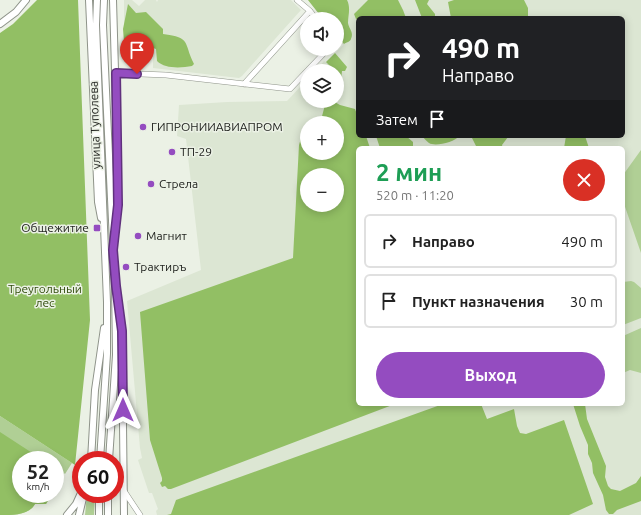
<!DOCTYPE html>
<html lang="ru">
<meta charset="utf-8">
<style>
:root{--surface:#fff;--page:#f6f6f6;--text:#222;--muted:#767676;--line:#e0e0e0;--accent:#944cc0}
body{margin:0;font-family:Ubuntu,sans-serif;background:var(--page);color:var(--text);height:100vh;display:flex;flex-direction:column;font-size:15px;white-space:nowrap}
*{box-sizing:border-box;margin:0}
p{font-size:13px;color:var(--muted)}
.icon{flex:none;width:22px;height:22px;fill:none;stroke:currentColor;stroke-width:2;stroke-linecap:round;stroke-linejoin:round}
.map{position:relative;flex:1;overflow:hidden}
.side{position:absolute;left:356px;top:146px;width:269px;height:260px;display:flex;flex-direction:column;background:var(--surface);border-radius:6px;box-shadow:0 2px 10px #0003}
.side>*{flex:none}
.banner{position:absolute;left:356px;top:16px;width:269px;height:122px;border-radius:6px;box-shadow:0 2px 10px #0003;background:#202124;color:#fff;overflow:hidden}
.buttons{position:absolute;left:300px;top:12px;display:grid;gap:8px}
.buttons a{display:grid;place-items:center;width:44px;height:44px;border-radius:50%;background:var(--surface);box-shadow:0 2px 10px #0003;font-size:20px}
.speed{position:absolute;left:12px;top:451px;display:flex;gap:8px;font-size:20px;font-weight:700;text-align:center}
.speed>*{display:grid;place-content:center;width:52px;height:52px;border-radius:50%;background:var(--surface);box-shadow:0 2px 10px #0003;line-height:1}
.speed small{font-size:10px;font-weight:400}
.speed .limit{border:6px solid #d22;background:#fff;color:#111}
.pin{position:absolute;display:grid;place-items:center;width:34px;height:34px;color:#fff;margin:-41px -17px;border-radius:50% 50% 50% 0;rotate:-45deg;box-shadow:0 0 4px #0007}
.pin .icon{rotate:45deg}
.me{position:absolute;width:44px;margin:-22px;rotate:0deg;stroke-linejoin:round;filter:drop-shadow(0 0 3px #0008)}
.turn{display:flex;align-items:center;gap:14px;height:84px;padding:0 20px;font-size:18px}
.turn .icon{width:52px;height:52px;stroke-width:2.5}
.turn b{display:block;font-size:28px;line-height:34px}
.then{display:flex;align-items:center;height:38px;padding:0 20px;background:#0003;gap:8px;font-size:15px}
.round{display:grid;place-items:center;flex:none;width:42px;height:42px;border-radius:21px;background:var(--page)}
.head{display:flex;align-items:center;justify-content:space-between;height:68px;padding:0 20px}
h1{font-size:24px;font-weight:700;line-height:30px;color:#1e9e55}
.button{display:flex;gap:8px;margin-top:auto;padding:8px 20px}
.button a{flex:1;height:46px;border-radius:24px;background:var(--accent);color:#fff;font-size:16px;font-weight:700;line-height:46px;text-align:center}
ul{padding:0;list-style:none}
li{display:flex;align-items:center;gap:12px;height:54px;margin:0 8px 6px;padding:0 12px;border:2px solid var(--line);border-radius:6px}
li div{flex:1}
li b{display:block;font-size:15px}
li em{font-style:normal}
.map>svg:first-child{display:block}
</style>
<div class="map">
<svg width="641" height="515" viewBox="0 0 641 515">
<rect width="100%" height="100%" fill="#ebf1e5"/>
<path fill="#dce6d3" fill-rule="evenodd" d="M 124,0 L 132,0 L 139,6 L 145,0 L 156,0 L 157,2 L 158,0 L 291,0 L 301,10 L 242,76 L 239,78 L 153,68 L 153,51 L 124,49 Z
M 308,0 L 641,0 L 641,515 L 157,515 L 156,511 L 158,509 L 152,493 L 149,493 L 138,460 L 142,458 L 140,448 L 127,301 L 201,270 L 186,139 L 177,136 L 179,105 L 227,102 L 287,101 L 302,85 L 300,83 L 307,75 L 307,101 L 337,101 L 337,71 L 311,71 L 316,66 L 318,68 L 324,61 L 326,62 L 343,45 L 337,36 L 337,19 L 323,19 ZM 358,18 L 623,18 L 623,136 L 358,136 ZM 307,123 L 337,123 L 337,153 L 307,153 ZM 358,148 L 623,148 L 623,404 L 358,404 ZM 307,175 L 337,175 L 337,205 L 307,205 Z"/>
<path fill="#b0cf95" d="M 641,150 L 641,253 L 623,201 L 623,175 Z
M 631,281 L 634,282 L 641,288 L 641,318 L 623,325 L 623,282 Z
M 641,328 L 641,373 L 630,370 L 623,373 L 623,336 Z
M 0,416 L 72,463 L 65,474 L 64,473 L 55,489 L 55,460 L 21,460 L 21,494 L 52,494 L 46,504 L 35,504 C 29,515 14,515 0,515 Z
M 87,494 L 95,494 L 94,515 L 85,515 Z"/>
<path fill="#92bf64" fill-rule="evenodd" d="M 37,0 L 78,0 L 90,320 L 75,465 L 0,416 L 0,33 L 13,24 Z
M 308,0 L 347,0 C 351,8 348,15 348,23 C 349,29 354,32 351,39 C 350,42 347,42 344,44 L 337,36 L 337,19 L 323,19 Z
M 368,0 L 398,0 L 403,10 L 406,18 L 369,18 L 363,17 L 358,19 L 356,19 L 354,14 Z
M 415,0 L 429,0 L 427,4 L 435,14 L 435,18 L 422,18 Z
M 454,0 L 524,0 L 528,8 L 528,18 L 451,18 L 448,2 Z
M 128,4 L 136,13 L 146,12 L 163,29 L 163,34 C 192,38 183,42 194,64 L 192,66 C 181,68 165,69 157,61 L 156,49 L 153,48 L 143,49 L 140,60 L 126,62 L 124,61 L 125,55 L 123,29 Z
M 335,53 L 347,67 L 345,71 L 342,71 L 341,79 L 337,85 L 337,71 L 326,71 L 330,66 L 326,62 Z
M 326,101 L 333,101 L 340,105 L 355,109 L 358,117 L 358,136 L 366,136 L 370,148 L 358,148 L 358,404 L 395,404 L 171,489 L 168,489 L 165,486 L 162,487 L 160,483 L 162,481 L 162,478 L 150,440 L 140,312 L 293,258 L 299,145 L 303,131 L 307,127 L 307,153 L 337,153 L 337,123 L 316,123 L 321,120 ZM 307,175 L 337,175 L 337,205 L 307,205 Z
M 376,136 L 406,136 L 413,142 L 413,147 L 380,148 Z
M 422,136 L 459,136 C 455,142 435,147 429,143 C 426,141 424,138 422,136 Z
M 471,136 L 512,136 L 508,137 L 502,145 L 503,148 L 477,148 Z
M 566,136 L 585,136 L 589,148 L 564,148 Z
M 443,404 L 481,404 L 487,419 L 514,409 L 517,426 L 520,433 L 526,434 L 564,420 L 593,504 L 569,515 L 167,515 L 171,514 L 176,500 Z
M 573,404 L 585,404 L 587,419 L 606,466 L 605,477 L 608,486 L 611,489 L 620,491 L 636,483 L 641,476 L 641,501 L 617,510 L 613,514 L 609,514 L 606,510 L 603,495 L 593,473 L 592,463 L 588,454 L 588,445 L 580,426 Z
M 0,432 L 43,460 L 21,460 L 21,494 L 52,494 L 46,504 L 35,504 C 29,515 14,515 0,515 Z"/>
<g fill="none" stroke-linecap="round" stroke-linejoin="round">
<g stroke="#8e9389" stroke-width="6">
<path id="minor" d="M 297,0 L 310,11 L 316,19
M 307,71 L 328,49
M 116,73 L 166,75 L 290,89 L 307,71
M 244,84 L 310,11
M 124,491 L 140,515"/>
</g>
<g stroke="#8e9389" stroke-width="8">
<path id="major" d="M 89,0 L 98,202 L 101,218
M 97,0 L 96,25 L 107,302 L 107,354 L 100,460
M 104,0 L 103,25 L 115,286 L 116,355 L 109,460
M 113,0 L 117,141 L 118,205 L 115,228
M 0,24 L 16,12 L 26,0
M 118,306 L 122,331 L 124,515
M 91,460 L 95,390 L 104,328
M 99,494 L 99,515
M 108,494 L 108,515
M 67,515 L 76,504 L 81,493
M 79,515 L 84,494"/>
</g>
<use href="#minor" stroke="#fff" stroke-width="5"/>
<use href="#major" stroke="#fff" stroke-width="6"/>
</g>
<g fill="none" stroke-linecap="round" stroke-linejoin="round">
<g stroke="#60317d" stroke-width="10">
<path id="route" d="M 123,410 L 122,331 L 116,286 L 113,250 L 118,205 L 116,73 L 137,74"/>
</g>
<use href="#route" stroke="#944cc0" stroke-width="7"/>
</g>
<g fill="#944cc0" stroke="#ebf1e5" stroke-width="1.5">
<circle cx="143" cy="127" r="4"/>
<circle cx="172" cy="152" r="4"/>
<circle cx="151" cy="184" r="4"/>
<rect x="93" y="224" width="8" height="8" rx="2"/>
<circle cx="138" cy="236" r="4"/>
<circle cx="126" cy="267" r="4"/>
</g>
<g text-anchor="middle" stroke-width="3" stroke-linejoin="round" paint-order="stroke">
<g font-size="12" fill="#222420" stroke="#ebf1e5">
<text transform="translate(95 125) rotate(-92)" y="4">улица Туполева</text>
</g>
<g font-size="12" fill="#222420" stroke="#ebf1e5" text-anchor="start">
<text x="151" y="131">ГИПРОНИИАВИАПРОМ</text>
<text x="180" y="156">ТП-29</text>
<text x="159" y="188">Стрела</text>
<text x="89" y="232" text-anchor="end">Общежитие</text>
<text x="146" y="240">Магнит</text>
<text x="134" y="271">Трактиръ</text>
</g>
<g font-size="12" fill="#314d0c" stroke="#ebf1e5">
<text x="45" y="293">Треугольный<tspan x="45" dy="14">лес</tspan></text>
</g>
</g>
</svg>
<div class="buttons">
<a><svg class="icon" aria-label="sound" viewBox="0 0 24 24"><path d="M4 9h4l5-4v14l-5-4H4zM17 9q2 3 0 6"/></svg></a>
<a><svg class="icon" aria-label="layers" viewBox="0 0 24 24"><path d="M12 4l9 5-9 5-9-5zM3 14l9 5 9-5"/></svg></a>
<a>+</a>
<a>−</a>
</div>
<div class="speed"><div>52<small>km/h</small></div><div class="limit">60</div></div>
<div class="pin" style="left:137px;top:74px;background:#d93025"><svg class="icon" aria-label="arrive" viewBox="0 0 24 24"><path d="M6 21V4h12l-3 4 3 4H6"/></svg></div>
<svg class="me" style="left:123px;top:410px" viewBox="-20 -20 40 40"><path d="M0-17L14 15 0 8-14 15z" fill="#944cc0" stroke="#fff" stroke-width="4"/></svg>
<div class="banner">
<div class="turn"><svg class="icon" aria-label="right" viewBox="0 0 24 24"><path d="M7 20v-9h11M14 6l5 5-5 5"/></svg><div><b>490 m</b>Направо</div></div>
<div class="then">Затем<svg class="icon" aria-label="arrive" viewBox="0 0 24 24"><path d="M6 21V4h12l-3 4 3 4H6"/></svg></div>
</div>
<section class="side">
<div class="head"><div><h1>2 мин</h1><p>520 m · 11:20</p></div><a class="round" style="background:#d93025;color:#fff"><svg class="icon" aria-label="close" viewBox="0 0 24 24"><path d="M6 6l12 12M18 6L6 18"/></svg></a></div>
<ul>
<li><svg class="icon" aria-label="right" viewBox="0 0 24 24"><path d="M7 20v-9h11M14 6l5 5-5 5"/></svg><div><b>Направо</b></div><em>490 m</em></li>
<li><svg class="icon" aria-label="arrive" viewBox="0 0 24 24"><path d="M6 21V4h12l-3 4 3 4H6"/></svg><div><b>Пункт назначения</b></div><em>30 m</em></li>
</ul>
<div class="button"><a>Выход</a></div>
</section>
</div>
